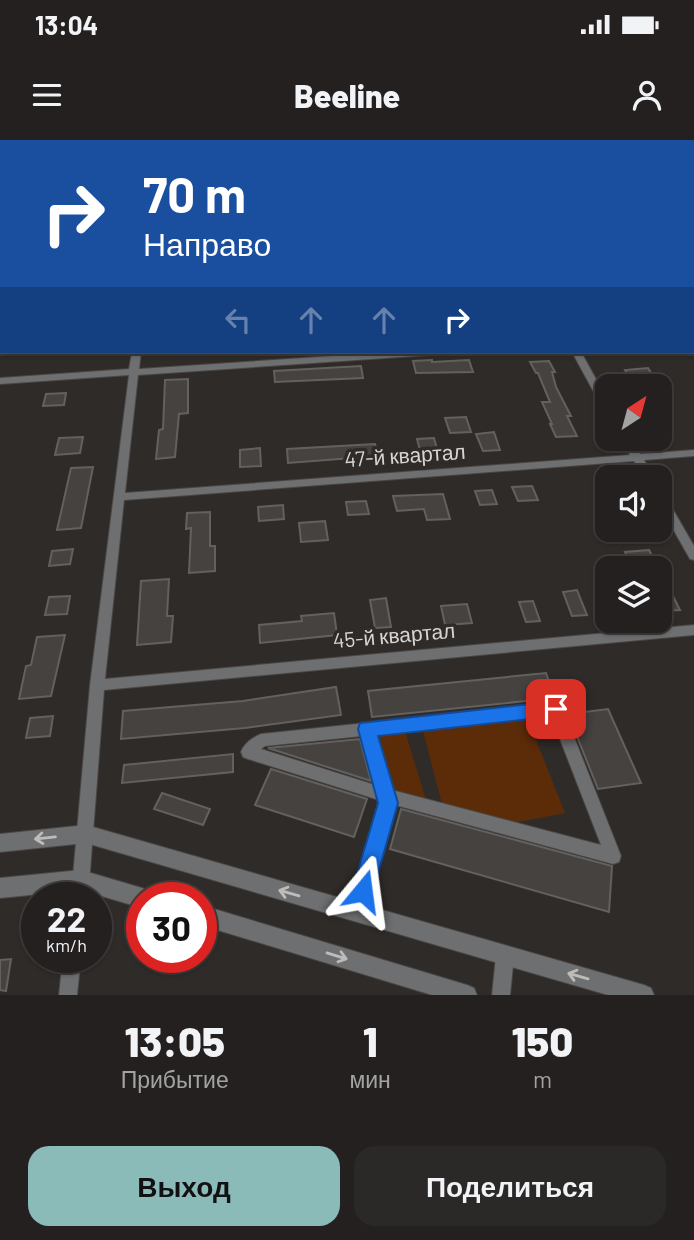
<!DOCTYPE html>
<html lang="ru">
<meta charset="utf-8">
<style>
:root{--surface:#23201f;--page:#2b2828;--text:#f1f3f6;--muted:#a3a3a4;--line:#403e3d;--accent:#8bbbb9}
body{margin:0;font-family:Barlow,sans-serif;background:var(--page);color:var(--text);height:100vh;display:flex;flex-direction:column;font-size:26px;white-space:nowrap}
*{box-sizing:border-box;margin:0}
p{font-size:23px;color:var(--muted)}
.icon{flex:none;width:38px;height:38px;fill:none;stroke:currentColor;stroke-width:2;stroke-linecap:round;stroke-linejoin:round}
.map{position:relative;height:855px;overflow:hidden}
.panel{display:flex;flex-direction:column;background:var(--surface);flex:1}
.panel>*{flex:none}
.hud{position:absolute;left:0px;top:0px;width:695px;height:214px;box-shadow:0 2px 5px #0004,0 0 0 2px var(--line);background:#1a4fa0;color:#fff;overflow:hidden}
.needle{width:46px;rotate:36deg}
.buttons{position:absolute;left:595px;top:234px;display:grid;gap:14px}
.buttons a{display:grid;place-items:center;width:77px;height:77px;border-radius:14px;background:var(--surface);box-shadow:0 2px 5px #0004,0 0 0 2px var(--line);font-size:35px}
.speed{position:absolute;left:21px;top:742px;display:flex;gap:14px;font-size:35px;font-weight:700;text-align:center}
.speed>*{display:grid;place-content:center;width:91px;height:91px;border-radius:50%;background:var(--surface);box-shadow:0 2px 5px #0004,0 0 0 2px var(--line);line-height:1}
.speed small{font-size:18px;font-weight:400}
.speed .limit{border:10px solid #d22;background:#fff;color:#111}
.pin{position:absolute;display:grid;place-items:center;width:60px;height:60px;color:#fff;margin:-30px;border-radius:14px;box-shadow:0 4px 10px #0006}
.me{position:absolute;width:77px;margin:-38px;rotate:16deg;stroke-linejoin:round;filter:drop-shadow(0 0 5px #0008)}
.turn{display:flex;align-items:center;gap:24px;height:147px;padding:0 28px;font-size:32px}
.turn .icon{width:91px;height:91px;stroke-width:2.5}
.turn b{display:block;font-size:49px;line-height:60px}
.lanes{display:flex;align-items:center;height:66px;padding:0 28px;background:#0003;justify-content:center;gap:35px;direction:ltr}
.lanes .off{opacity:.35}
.eta{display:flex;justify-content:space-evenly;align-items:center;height:119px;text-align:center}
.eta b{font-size:42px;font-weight:800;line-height:49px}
.primary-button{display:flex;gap:14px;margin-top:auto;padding:14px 28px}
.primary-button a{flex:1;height:80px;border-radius:21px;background:var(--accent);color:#111;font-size:28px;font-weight:800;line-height:80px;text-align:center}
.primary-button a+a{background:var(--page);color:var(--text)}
.status{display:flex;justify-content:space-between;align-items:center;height:49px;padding:0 35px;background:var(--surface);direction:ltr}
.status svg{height:19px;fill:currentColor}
header{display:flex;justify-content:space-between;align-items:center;height:91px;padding:0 28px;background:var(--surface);font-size:32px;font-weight:800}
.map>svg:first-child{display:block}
</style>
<div class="status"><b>13:04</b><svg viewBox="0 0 49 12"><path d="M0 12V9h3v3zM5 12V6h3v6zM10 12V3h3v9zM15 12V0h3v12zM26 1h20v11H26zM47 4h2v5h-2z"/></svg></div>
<header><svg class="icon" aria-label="menu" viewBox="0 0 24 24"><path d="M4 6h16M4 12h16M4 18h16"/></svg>Beeline<svg class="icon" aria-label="person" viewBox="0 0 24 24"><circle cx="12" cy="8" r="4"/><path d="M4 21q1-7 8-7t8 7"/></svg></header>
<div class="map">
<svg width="694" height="855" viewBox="0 0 694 855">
<rect width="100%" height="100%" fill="#2f2b29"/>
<path fill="#5c2c09" d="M 527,577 L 565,673 L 513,683 L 442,664 L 423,591 Z
M 404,588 L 426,660 L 393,651 L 376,593 Z"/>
<path fill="#464240" stroke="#64605e" stroke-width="2" d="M 432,220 L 432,222 L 469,220 L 473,232 L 416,233 L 413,221 Z
M 549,221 L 555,232 L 552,232 L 556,247 L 571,276 L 567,276 L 577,296 L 556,297 L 550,284 L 552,284 L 542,262 L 550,262 L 538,233 L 536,233 L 530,222 Z
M 361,226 L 363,238 L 275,242 L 274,231 Z
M 648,228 L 655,239 L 631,240 L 625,230 Z
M 188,239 L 188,273 L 179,274 L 175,317 L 156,319 L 159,290 L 163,289 L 165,240 Z
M 66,253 L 64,265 L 43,266 L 46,254 Z
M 466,277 L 471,292 L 450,293 L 445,278 Z
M 494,292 L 500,310 L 483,311 L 476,294 Z
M 83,297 L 80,313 L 55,315 L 59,298 Z
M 434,298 L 438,313 L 421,314 L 417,299 Z
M 375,304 L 378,316 L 288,323 L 287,309 Z
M 260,308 L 261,326 L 240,327 L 240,310 Z
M 93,327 L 81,388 L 57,390 L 71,328 Z
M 532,346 L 538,360 L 518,361 L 512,347 Z
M 492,350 L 497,364 L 480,365 L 475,351 Z
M 443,354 L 450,379 L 427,380 L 424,369 L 397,371 L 393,356 Z
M 366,361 L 369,374 L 348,375 L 346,362 Z
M 283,365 L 284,379 L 259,381 L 258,367 Z
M 210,372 L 210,406 L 215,406 L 215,431 L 189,433 L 191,388 L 186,389 L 187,373 Z
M 325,381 L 328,400 L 301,402 L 299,383 Z
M 73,409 L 70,424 L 49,426 L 52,411 Z
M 649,410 L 659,429 L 633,429 L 625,412 Z
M 660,431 L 668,446 L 680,470 L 660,471 Z
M 169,439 L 167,476 L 173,476 L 171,502 L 137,505 L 141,441 Z
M 577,450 L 587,475 L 572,476 L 563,452 Z
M 70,456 L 67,474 L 45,475 L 49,457 Z
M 386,458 L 391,487 L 375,488 L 370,460 Z
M 533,461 L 540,481 L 526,482 L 519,462 Z
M 467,464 L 472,483 L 445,485 L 441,466 Z
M 334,473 L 337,495 L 260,503 L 259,485 L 302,481 L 301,476 Z
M 65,495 L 51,556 L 19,559 L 26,526 L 31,525 L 37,497 Z
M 546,533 L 555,558 L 372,577 L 368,551 Z
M 336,547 L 341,575 L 245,588 L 121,599 L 123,571 L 243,561 Z
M 608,569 L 641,643 L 598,649 L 568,574 Z
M 53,576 L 50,596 L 26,598 L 30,578 Z
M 360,599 L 371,641 L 268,608 Z
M 233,614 L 233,632 L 122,643 L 124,625 Z
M 271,629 L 367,659 L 354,697 L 255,665 Z
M 162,653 L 210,669 L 203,685 L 154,669 Z
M 401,669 L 612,726 L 609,772 L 390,709 Z
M 11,819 L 6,851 L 0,850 L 0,820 Z"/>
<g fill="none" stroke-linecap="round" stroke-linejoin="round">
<g stroke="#4a4644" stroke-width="4.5">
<path id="service" d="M 351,0 L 353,2"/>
</g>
<g stroke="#4a4644" stroke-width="2">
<path id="minor" d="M 0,32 L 2,32 L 2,36 L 0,36 Z
M 693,32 L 694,32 L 694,36 L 693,36 Z
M 0,67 L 2,67 L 2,75 L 0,75 Z
M 693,93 L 694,93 L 694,97 L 693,97 Z
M 693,191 L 694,191 L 694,197 L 693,197 Z
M 132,212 L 141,212 L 139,229 L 393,212 L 435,212 L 430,215 L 138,235 L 125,353 L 630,315 L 621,299 L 631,299 L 640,314 L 694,310 L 694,316 L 644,320 L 654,338 L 643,338 L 634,321 L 124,360 L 105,539 L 694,485 L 694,495 L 104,550 L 88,758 L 71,758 L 90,545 L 129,235 L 0,244 L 0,238 L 129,229 Z
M 572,212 L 581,212 L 607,259 L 607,270 L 602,267 Z
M 660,353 L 664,354 L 694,406 L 694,420 L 690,419 L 660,366 Z
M 556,563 L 561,565 L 563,569 L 621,716 L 619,722 L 613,724 L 395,665 L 366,772 L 363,778 L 357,781 L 351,778 L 348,772 L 379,660 L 248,619 L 243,617 L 241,612 C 244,604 253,597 261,594 ZM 551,576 L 601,705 L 392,650 L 376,594 ZM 362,596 L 375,645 L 261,609 L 265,606 Z
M 505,807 L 511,810 L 514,816 L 510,855 L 492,855 L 496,816 L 499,810 Z
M 63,817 L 81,817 L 77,855 L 59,855 Z"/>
</g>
<g stroke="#4a4644" stroke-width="2">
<path id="tertiary" d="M 0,15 L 2,15 L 2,19 L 0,19 Z
M 693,16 L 694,16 L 694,20 L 693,20 Z
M 86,685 L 644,845 L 651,848 L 654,855 L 608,855 L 86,703 L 0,712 L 0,694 Z
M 81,730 L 142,748 L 149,751 L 152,758 L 142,758 L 142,768 L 81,750 L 0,758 L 0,738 Z
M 201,765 L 467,845 L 474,848 L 477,855 L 432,855 L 201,785 Z"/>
</g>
<use href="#service" stroke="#6e6f71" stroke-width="3.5"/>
<use href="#minor" fill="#6e6f71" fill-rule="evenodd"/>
<use href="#tertiary" fill="#6e6f71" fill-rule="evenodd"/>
</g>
<defs><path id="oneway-shaft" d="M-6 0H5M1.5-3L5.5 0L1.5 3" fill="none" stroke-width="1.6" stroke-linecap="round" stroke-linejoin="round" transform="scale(1.75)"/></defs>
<g stroke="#bdbcba">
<use href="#oneway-shaft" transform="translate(45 698) rotate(174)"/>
<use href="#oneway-shaft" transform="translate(289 753) rotate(-164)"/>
<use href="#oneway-shaft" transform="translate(337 816) rotate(17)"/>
<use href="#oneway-shaft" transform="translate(578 836) rotate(-164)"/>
</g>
<path fill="#1a73e8" stroke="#114b97" stroke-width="2" d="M 556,561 L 562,563 L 565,569 L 562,574 L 556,576 L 378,596 L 398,663 L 371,758 L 363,762 L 355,758 L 352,751 L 378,663 L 358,589 L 360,583 Z"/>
<g text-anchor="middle" stroke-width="7" stroke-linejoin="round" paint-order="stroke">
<g font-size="21" fill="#d7d5d3" stroke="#2f2b29">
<text transform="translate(405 316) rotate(-4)" y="7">47-й квартал</text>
<text transform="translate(394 496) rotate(-5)" y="7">45-й квартал</text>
</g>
</g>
</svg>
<div class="buttons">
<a><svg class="needle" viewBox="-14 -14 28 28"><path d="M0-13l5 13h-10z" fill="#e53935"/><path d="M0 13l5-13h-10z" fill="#a3a3a4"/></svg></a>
<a><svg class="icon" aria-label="sound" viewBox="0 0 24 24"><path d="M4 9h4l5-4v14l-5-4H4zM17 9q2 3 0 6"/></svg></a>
<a><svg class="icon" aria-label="layers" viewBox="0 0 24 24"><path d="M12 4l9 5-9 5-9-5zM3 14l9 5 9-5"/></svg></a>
</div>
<div class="speed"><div>22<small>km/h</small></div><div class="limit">30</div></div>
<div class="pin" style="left:556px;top:569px;background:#d93025"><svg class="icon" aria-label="arrive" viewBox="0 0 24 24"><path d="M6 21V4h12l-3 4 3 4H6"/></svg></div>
<svg class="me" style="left:363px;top:751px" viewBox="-20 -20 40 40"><path d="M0-17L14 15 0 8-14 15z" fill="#1a73e8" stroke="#fff" stroke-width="4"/></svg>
<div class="hud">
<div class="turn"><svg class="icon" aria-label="right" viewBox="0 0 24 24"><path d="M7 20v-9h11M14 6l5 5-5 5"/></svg><div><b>70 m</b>Направо</div></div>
<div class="lanes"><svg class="icon off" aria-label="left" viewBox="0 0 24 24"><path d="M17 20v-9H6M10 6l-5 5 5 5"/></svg><svg class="icon off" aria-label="ahead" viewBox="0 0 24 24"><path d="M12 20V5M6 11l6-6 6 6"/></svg><svg class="icon off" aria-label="ahead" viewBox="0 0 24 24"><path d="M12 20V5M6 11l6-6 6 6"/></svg><svg class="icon" aria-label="right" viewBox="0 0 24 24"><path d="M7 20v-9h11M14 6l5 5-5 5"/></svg></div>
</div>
</div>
<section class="panel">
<div class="eta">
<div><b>13:05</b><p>Прибытие</p></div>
<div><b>1</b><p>мин</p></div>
<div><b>150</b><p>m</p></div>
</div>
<div class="primary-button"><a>Выход</a><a>Поделиться</a></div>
</section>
